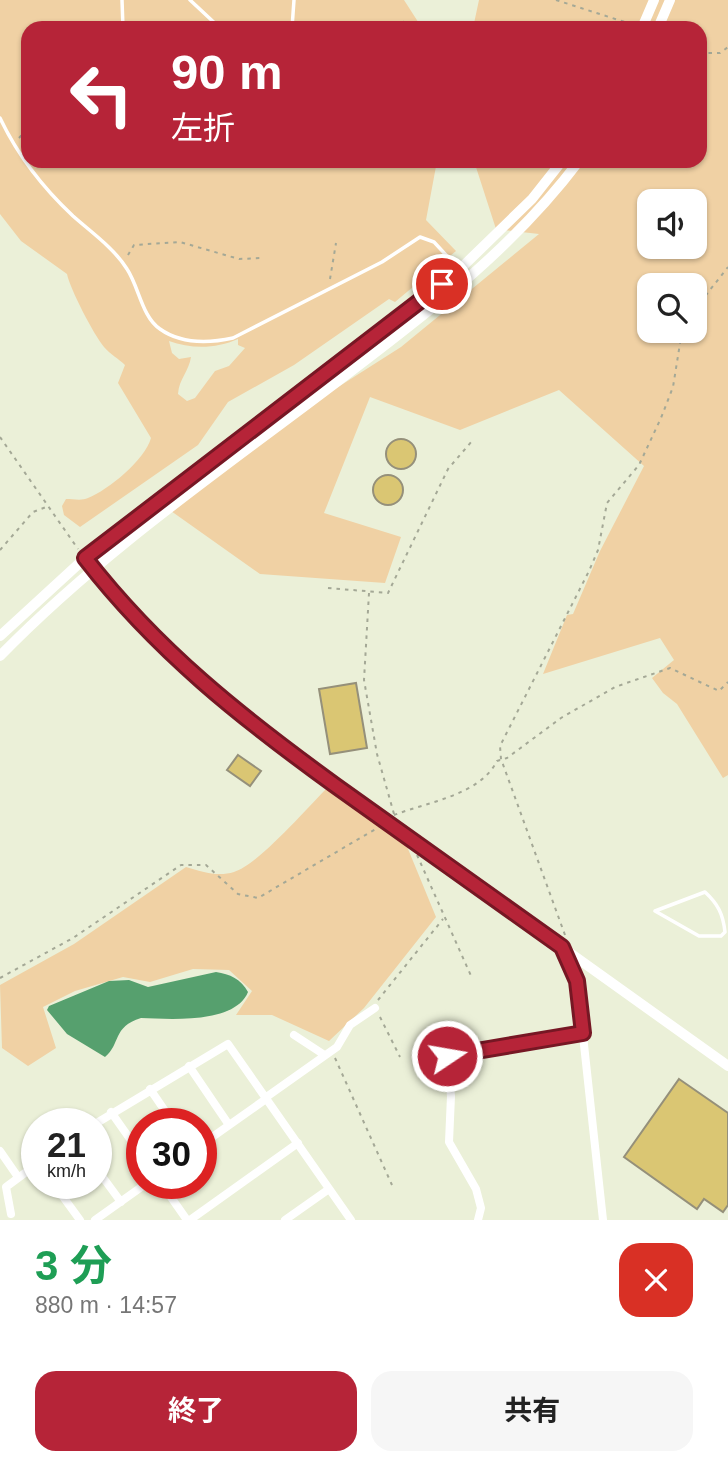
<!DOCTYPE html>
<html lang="ja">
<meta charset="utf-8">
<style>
:root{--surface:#fff;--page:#f6f6f6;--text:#222;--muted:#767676;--accent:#b62438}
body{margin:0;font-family:Helvetica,"Noto Sans JP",sans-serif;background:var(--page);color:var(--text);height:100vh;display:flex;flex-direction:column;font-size:26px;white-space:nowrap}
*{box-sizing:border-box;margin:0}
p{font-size:23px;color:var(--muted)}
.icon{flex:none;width:38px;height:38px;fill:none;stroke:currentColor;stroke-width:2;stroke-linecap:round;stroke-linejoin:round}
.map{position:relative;height:1220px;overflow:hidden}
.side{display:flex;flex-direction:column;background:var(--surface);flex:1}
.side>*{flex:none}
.hud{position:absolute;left:21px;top:21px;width:686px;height:147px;border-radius:21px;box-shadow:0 2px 5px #0004;background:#b62438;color:#fff;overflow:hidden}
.tools{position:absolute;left:637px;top:189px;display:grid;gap:14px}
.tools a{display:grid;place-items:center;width:70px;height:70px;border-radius:14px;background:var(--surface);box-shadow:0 2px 5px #0004;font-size:35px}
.speed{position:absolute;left:21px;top:1108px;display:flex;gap:14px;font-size:35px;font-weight:700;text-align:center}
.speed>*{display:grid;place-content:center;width:91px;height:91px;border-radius:50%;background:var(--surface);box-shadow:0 2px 5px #0004;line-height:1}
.speed small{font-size:18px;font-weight:400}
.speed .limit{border:10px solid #d22;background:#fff;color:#111}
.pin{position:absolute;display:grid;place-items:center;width:60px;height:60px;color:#fff;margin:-30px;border:4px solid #fff;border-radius:50%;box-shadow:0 2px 7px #0007}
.me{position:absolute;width:77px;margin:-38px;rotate:78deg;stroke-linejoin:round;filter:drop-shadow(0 0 5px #0008)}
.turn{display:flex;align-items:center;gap:24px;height:147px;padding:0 35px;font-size:32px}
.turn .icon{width:91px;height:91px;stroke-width:2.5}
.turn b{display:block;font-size:49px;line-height:60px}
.round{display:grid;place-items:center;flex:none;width:74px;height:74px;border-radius:21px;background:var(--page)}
.head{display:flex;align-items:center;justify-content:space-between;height:119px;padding:0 35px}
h1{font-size:42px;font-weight:700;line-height:52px;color:#1e9e55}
.button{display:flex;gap:14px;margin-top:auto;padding:14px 35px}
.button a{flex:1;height:80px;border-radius:21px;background:var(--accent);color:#fff;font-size:28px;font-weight:700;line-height:80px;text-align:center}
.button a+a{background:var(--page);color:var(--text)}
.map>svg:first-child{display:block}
</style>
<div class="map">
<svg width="728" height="1220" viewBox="0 0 728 1220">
<rect width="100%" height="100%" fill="#ebf0d8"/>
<path fill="#f0d1a4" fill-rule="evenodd" d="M 0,0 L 404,0 L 422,28 L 28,28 L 28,161 L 437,161 L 426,220 L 456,251 L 395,302 L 389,299 L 294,365 L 228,402 L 198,445 L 80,527 L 64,515 L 62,506 L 66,499 C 73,499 82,501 88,498 C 108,490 145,460 151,438 L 118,383 L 125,365 C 119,359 110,354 104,347 C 94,335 70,289 67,274 L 21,241 L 0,214 ZM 238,339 L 238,345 L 245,348 L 229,366 L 215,371 L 195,398 L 187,401 L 178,394 C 179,379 189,371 191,357 L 179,359 L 172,353 L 169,341 C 191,349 216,349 238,339 Z
M 479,0 L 728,0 L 728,775 L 723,778 L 677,704 L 663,693 L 652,678 L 674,660 L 660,638 L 543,674 L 567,615 L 573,614 L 600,551 L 644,466 L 559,390 L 460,430 L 370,397 L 324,513 L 401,537 L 385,583 L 260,574 L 171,511 L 335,389 L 401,347 L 539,234 L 496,229 L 474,161 L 700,161 L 700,28 L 473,28 ZM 649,201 L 695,201 L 695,247 L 649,247 ZM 649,285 L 695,285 L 695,331 L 649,331 Z
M 327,788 L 406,844 L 436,917 L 364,1008 L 329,1041 L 272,1015 L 236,1015 L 252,991 L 229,970 L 193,969 L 150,982 L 123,977 L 75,991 L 43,1007 L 56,1048 L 28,1066 L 2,1048 L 0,985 L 74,944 L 186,867 C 202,872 218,877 234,872 C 258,865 308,807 327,788 Z"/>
<path fill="#56a06e" d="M 216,972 C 230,974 241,979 248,992 C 235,1024 171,1019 141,1018 C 112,1027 121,1044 105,1057 L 67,1034 L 47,1010 L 49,1006 L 109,981 L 129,980 L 148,987 Z"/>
<path fill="#dac673" stroke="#95907a" stroke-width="2" d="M386 454a15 15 0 1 1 30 0a15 15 0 1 1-30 0Z
M373 490a15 15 0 1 1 30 0a15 15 0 1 1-30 0Z
M 356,683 L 367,748 L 330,754 L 319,689 Z
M 238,755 L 261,771 L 250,786 L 227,770 Z
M 679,1079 L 728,1113 L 728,1205 L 723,1212 L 704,1199 L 697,1209 L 624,1157 Z"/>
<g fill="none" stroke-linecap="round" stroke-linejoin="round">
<path stroke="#a4a896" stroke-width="2" stroke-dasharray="3.5 5" stroke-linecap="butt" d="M 556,0 L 634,25
M 403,21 L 405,28
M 700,53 L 720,53 L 728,47
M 19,138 L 28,128
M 128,255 L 134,245 L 180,242 L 239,259 L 262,258
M 330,279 L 336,243
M 695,309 L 728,267
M 0,437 L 78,549
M 0,550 L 33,512 L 46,507
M 328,588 L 388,593 L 448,469 L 472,441
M 369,593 L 364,680 L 377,754 L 394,814
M 394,815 C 428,802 480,795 497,761 L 507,758 L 561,718 L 615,687 L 670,668 L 719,691 L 728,682
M 417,855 L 472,978
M 565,935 L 501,759 L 500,746 L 589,571 L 598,550 L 607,503 L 639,465 L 661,418 L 673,387 L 682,331
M 0,978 L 73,938 L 181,865 L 206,865 L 238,894 L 258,898 L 379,827
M 378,1000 L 443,919
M 380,1017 L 400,1057
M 335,1058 L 392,1185"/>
<path stroke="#fff" stroke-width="3.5" d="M 122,0 L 123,28
M 190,0 L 220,28
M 292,28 L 294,0
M 0,118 C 18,156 42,187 73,216 C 91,232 114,248 127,269 C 139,287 142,317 160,329 C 181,344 210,343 233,338 L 382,262 L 420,237 L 434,242 L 458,268
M 705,892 C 718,904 723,914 725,932 L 721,936 L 699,936 L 655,911 Z"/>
<path stroke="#fff" stroke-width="8" d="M 562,948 L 577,980 L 603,1220
M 294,1035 L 323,1054
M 189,1066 L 229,1125
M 150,1089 L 174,1124
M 265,1098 L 337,1047 L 350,1025 L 375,1008
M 111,1112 L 142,1156
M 95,1124 L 228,1044 L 351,1220
M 201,1145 L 266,1099
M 0,1151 L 18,1177
M 96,1168 L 121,1202
M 53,1183 L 80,1220
M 161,1183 L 187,1220
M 11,1214 L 6,1187 L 37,1164
M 95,1220 L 147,1183
M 190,1220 L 298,1143
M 285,1220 L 329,1189
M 478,1220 L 481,1208 L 476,1189 L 449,1142 L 451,1096 L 447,1057 L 583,1033"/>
<path stroke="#fff" stroke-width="10" d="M 642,28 L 654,0
M 658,28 L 670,0
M 85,558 C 135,623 194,678 257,729 L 728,1066
M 0,636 L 85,558 L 459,270 L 532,199 L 562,161
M 0,656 C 104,549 231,463 350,372 C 433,309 515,246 579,161"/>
</g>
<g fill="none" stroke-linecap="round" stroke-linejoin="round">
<g stroke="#761724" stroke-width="18">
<path id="route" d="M 442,284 L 85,558 C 157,651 242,718 336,786 C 411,840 487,893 562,947 L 577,981 L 583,1033 L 447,1056"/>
</g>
<use href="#route" stroke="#b62438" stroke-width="12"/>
</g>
</svg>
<div class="tools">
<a><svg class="icon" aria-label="sound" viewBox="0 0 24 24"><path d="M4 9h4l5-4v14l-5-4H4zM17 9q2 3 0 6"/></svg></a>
<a><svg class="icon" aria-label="search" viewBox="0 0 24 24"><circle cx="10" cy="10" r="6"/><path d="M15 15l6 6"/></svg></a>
</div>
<div class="speed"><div>21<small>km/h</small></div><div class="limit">30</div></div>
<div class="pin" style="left:442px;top:284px;background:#d93025"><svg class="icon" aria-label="arrive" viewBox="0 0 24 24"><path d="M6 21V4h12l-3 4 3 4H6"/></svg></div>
<svg class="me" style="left:447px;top:1056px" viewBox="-20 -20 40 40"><circle r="17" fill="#b62438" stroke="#fff" stroke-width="3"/><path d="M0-11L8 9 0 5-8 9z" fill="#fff"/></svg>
<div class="hud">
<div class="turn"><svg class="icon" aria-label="left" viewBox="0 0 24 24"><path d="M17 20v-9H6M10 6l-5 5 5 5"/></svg><div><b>90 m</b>左折</div></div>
</div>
</div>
<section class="side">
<div class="head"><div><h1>3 分</h1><p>880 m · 14:57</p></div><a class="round" style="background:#d93025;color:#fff"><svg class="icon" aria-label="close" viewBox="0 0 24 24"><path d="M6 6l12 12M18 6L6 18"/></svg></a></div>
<div class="button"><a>終了</a><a>共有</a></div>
</section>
